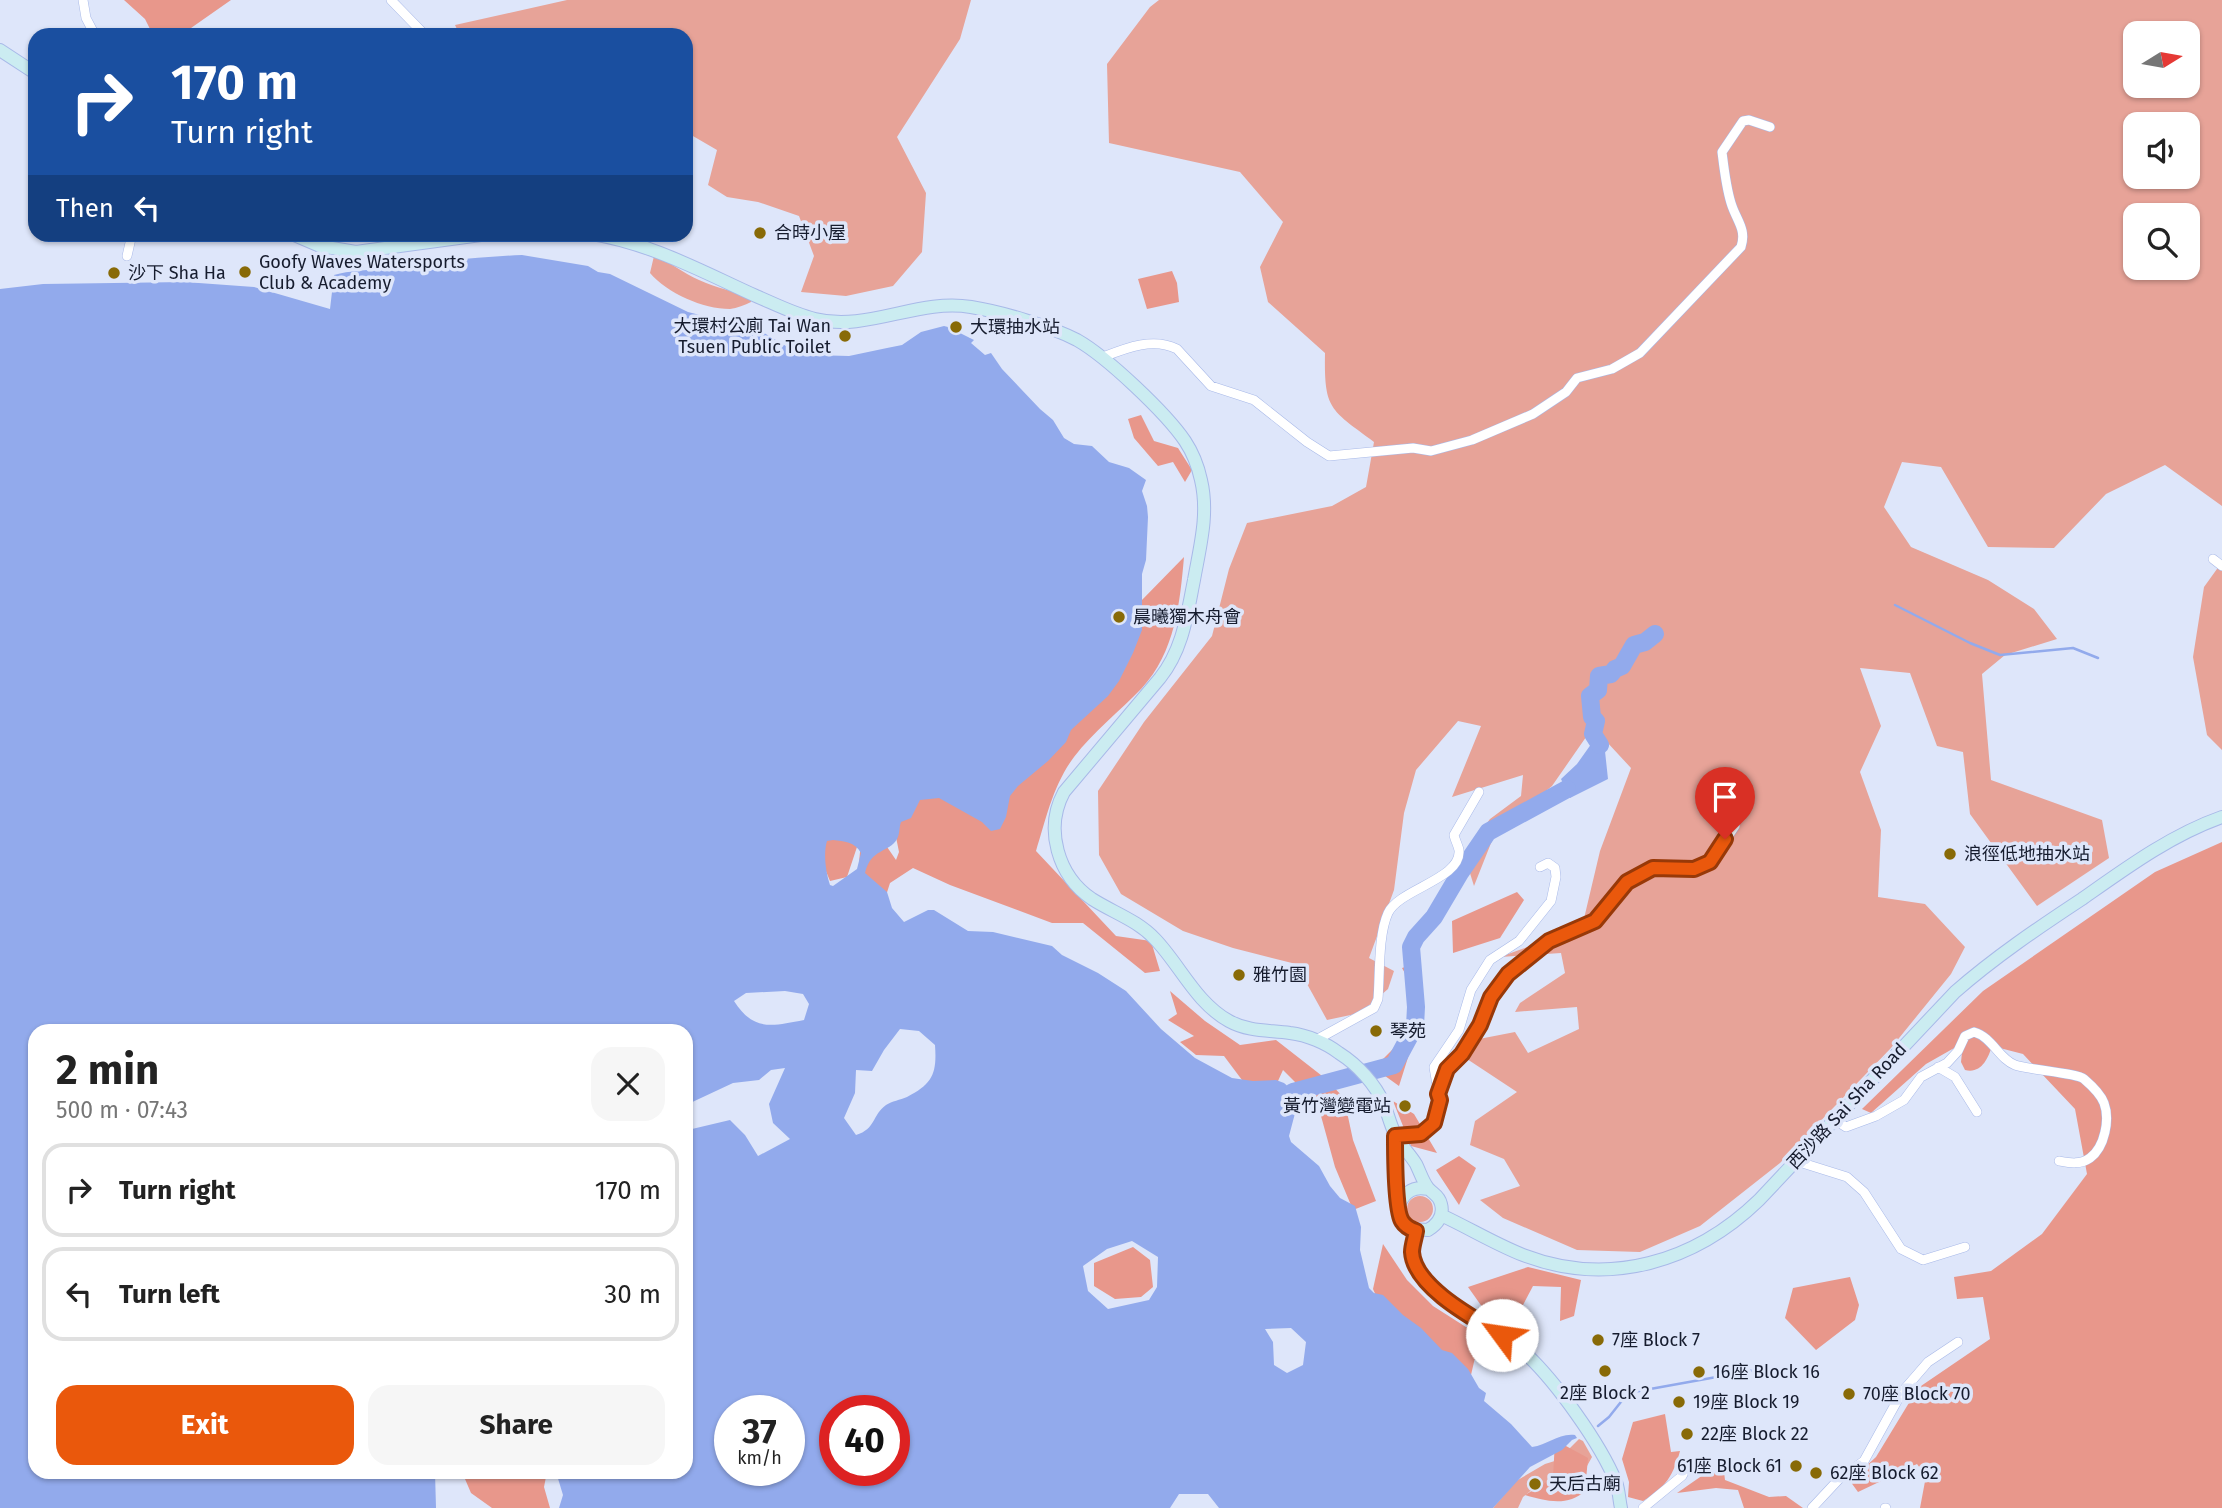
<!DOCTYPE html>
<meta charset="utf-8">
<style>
:root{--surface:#fff;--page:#f6f6f6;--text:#222;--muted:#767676;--line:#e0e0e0;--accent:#ea580c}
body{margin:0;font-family:"Fira Sans","Noto Sans TC",sans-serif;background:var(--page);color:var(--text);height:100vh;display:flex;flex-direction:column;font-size:26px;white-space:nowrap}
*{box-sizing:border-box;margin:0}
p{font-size:23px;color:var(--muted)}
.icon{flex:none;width:38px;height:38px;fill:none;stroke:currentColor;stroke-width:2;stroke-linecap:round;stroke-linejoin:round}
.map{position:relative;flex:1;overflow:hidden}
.sheet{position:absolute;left:28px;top:1024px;width:665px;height:455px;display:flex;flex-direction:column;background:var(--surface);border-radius:21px;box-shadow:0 2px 5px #0004}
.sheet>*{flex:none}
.guide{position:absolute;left:28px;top:28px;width:665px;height:214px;border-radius:21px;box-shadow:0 2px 5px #0004;background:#1a4fa0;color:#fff;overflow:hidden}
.needle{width:46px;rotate:79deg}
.fabs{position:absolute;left:2123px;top:21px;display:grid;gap:14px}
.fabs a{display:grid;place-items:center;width:77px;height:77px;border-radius:14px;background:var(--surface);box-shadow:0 2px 5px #0004;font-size:35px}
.speed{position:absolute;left:714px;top:1395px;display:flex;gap:14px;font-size:35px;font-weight:700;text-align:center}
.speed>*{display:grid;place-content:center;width:91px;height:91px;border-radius:50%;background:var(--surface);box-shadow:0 2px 5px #0004;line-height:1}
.speed small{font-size:18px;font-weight:400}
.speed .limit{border:10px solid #d22;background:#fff;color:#111}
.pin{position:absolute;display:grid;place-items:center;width:60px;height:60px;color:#fff;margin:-72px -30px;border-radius:50% 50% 50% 0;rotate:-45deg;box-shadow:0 0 7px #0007}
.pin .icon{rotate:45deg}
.me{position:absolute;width:77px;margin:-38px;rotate:301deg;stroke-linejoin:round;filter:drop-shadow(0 0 5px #0008)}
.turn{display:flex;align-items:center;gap:24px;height:147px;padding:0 28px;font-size:32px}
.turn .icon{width:91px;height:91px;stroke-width:2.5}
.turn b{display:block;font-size:49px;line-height:60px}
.then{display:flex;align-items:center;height:66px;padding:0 28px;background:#0003;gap:14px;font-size:26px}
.round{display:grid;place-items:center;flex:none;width:74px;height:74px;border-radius:21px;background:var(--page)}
.head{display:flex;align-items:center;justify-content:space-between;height:119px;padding:0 28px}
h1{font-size:42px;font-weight:700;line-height:52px}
.button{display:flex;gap:14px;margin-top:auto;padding:14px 28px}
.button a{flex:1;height:80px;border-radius:21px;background:var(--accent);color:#fff;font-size:28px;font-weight:700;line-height:80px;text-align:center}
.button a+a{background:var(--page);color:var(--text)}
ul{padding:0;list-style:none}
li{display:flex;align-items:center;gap:21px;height:94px;margin:0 14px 10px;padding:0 14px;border:4px solid var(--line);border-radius:21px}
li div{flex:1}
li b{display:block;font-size:26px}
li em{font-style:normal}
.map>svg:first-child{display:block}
</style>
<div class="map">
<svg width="2222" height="1508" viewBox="0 0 2222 1508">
<rect width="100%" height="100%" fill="#dee6fa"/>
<path fill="#e7a398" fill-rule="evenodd" d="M 567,0 L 971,0 L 960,39 L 897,137 L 926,193 L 922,252 L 893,286 L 846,296 L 801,292 L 814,256 L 799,216 L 758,202 L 727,197 L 708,185 L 717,150 L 686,132 L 686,35 L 460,35 L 455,25 Z
M 1159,0 L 2222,0 L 2222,506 L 2165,465 L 2106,494 L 2054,548 L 1988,547 L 1941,467 L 1902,462 L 1884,507 L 1911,547 L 1988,580 L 2034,609 L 2057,639 L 2005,655 L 1982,674 L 1991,780 L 2102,820 L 2109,858 L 2037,906 L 1970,814 L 1963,752 L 1937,746 L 1910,673 L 1860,668 L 1881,726 L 1860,772 L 1881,830 L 1878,897 L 1925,904 L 1965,947 L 1951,974 L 1891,1048 L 1780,1163 L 1700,1226 L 1640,1252 L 1577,1250 L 1503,1218 L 1480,1200 L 1520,1186 L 1504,1159 L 1470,1145 L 1475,1121 L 1517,1092 L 1467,1059 L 1479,1039 L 1515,1032 L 1528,1053 L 1579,1029 L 1577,1007 L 1515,1012 L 1520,1003 L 1565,973 L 1561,953 L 1500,957 L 1582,927 L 1600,851 L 1631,768 L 1593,727 L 1552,786 L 1495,833 L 1474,886 L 1464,854 L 1490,819 L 1521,796 L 1523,775 L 1452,797 L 1481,726 L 1458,721 L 1416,770 L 1404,813 L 1394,890 L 1369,958 L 1394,971 L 1388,989 L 1360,1013 L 1327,1020 L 1296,964 L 1233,948 L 1183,931 L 1121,894 L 1099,855 L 1098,791 L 1144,722 L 1212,636 L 1229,569 L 1247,523 L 1332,506 L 1366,487 L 1374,442 C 1330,409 1324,410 1325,353 L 1268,302 L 1260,267 L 1283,222 L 1240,172 L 1109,143 L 1107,64 L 1150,7 ZM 2135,33 L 2188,33 L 2188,86 L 2135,86 ZM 2135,124 L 2188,124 L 2188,177 L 2135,177 ZM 2135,215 L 2188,215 L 2188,268 L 2135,268 Z
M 654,256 C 671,262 683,273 699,280 C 716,288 735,291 752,299 L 751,302 C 745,305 737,308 730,309 C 703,309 667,293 650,273 Z
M 2222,562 L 2222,750 L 2207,735 L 2193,657 L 2204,587 Z
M1407 1209a13 13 0 1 1 26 0a13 13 0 1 1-26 0Z
M 1579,1439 L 1583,1441 L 1592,1457 L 1587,1466 L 1542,1487 L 1535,1478 L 1530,1482 L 1534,1488 L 1523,1497 L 1518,1508 L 1493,1508 L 1516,1481 L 1545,1464 L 1558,1460 Z"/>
<path fill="#e8978b" d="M 124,0 L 231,0 L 181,35 L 153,35 L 145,19 Z
M 1172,271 L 1177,283 L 1179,302 L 1147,309 L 1138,279 Z
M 1141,415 L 1154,441 L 1178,448 L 1192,470 L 1185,482 L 1173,462 L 1158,466 L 1134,438 L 1128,419 Z
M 1184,557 C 1180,603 1175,652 1142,688 C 1120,711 1093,732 1074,757 C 1053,785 1046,819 1036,851 L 1116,936 L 1151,941 L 1160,971 L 1145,973 L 1083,923 L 1052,923 L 950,885 L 913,868 L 890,883 L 881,911 L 857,885 L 861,841 L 874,828 L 896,860 L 899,852 L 894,827 L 916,791 L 1022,765 L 1141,601 Z
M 833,836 L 858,844 L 847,877 L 830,881 L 816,847 Z
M 2222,842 L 2222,1508 L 1920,1508 L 1926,1476 L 1917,1464 L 1858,1492 L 1850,1481 L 1876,1457 L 1918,1388 L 1990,1339 L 1983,1297 L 1957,1299 L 1954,1277 L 1991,1271 L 2042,1234 L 2087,1174 L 2075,1109 L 2023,1054 L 1992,1046 C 1988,1059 1981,1074 1965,1070 L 1961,1062 L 1963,1043 L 1926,1064 L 1871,1113 L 1862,1109 L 1983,991 L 2155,872 Z
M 1517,892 L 1524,900 L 1500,938 L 1453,953 L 1452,921 Z
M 1420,962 L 1424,1021 L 1411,1048 L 1399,1086 L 1374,1068 L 1411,1031 L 1410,982 L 1402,968 Z
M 1170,991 L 1205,1021 L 1240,1045 L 1276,1040 L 1326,1079 L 1344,1098 L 1353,1140 L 1376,1201 L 1353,1210 L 1335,1167 L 1318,1105 L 1283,1070 L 1278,1081 L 1248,1088 L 1224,1056 L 1196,1055 L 1180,1042 L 1194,1036 L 1168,1020 L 1177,1014 Z
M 1393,1101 L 1414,1114 L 1437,1153 L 1411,1146 Z
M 1459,1156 L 1476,1168 L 1459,1205 L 1436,1170 Z
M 1383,1244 L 1407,1280 L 1433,1306 L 1480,1336 L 1471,1375 L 1400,1348 L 1373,1289 Z
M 1133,1247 L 1150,1260 L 1153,1287 L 1141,1297 L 1115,1299 L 1094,1286 L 1094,1263 Z
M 1528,1267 L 1581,1280 L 1574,1316 L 1560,1321 L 1561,1287 L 1533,1286 L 1523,1305 L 1490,1318 L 1468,1287 Z
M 1850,1277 L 1859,1305 L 1855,1320 L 1816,1350 L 1785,1318 L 1793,1288 Z
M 1665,1414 L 1671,1452 L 1680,1451 C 1674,1474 1665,1489 1643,1501 L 1628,1497 L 1629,1482 L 1622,1459 L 1633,1422 Z
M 1555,1440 L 1588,1458 L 1585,1491 C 1568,1507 1545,1501 1525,1495 L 1553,1478 Z
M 462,1472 L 547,1472 L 544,1487 L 550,1508 L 492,1508 L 471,1493 Z
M 1724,1472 L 1725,1480 L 1769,1497 L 1786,1496 L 1803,1508 L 1744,1508 L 1738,1490 L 1716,1488 L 1677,1493 L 1703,1475 Z"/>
<path fill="#92aaec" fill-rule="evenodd" d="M 522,255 L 588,266 L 598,272 L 610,274 L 688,312 L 759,330 L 796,352 L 812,355 L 849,356 L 887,348 L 902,345 L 921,332 L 944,326 L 948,327 L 974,340 L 971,343 L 985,355 L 991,353 L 1002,369 L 1040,409 L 1053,420 L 1064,438 L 1074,444 L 1092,446 L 1109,462 L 1129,468 L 1146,480 L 1142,491 L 1147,506 L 1148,517 L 1146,560 L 1142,574 L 1142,630 L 1133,653 L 1119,681 L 1108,696 L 1071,730 L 1066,742 L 1048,761 L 1018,786 L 1010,796 L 1006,817 L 1000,829 L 991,831 L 982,822 L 939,798 L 920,800 L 911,818 L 901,822 C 899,827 900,834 897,839 C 889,853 871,848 865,873 L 887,892 L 892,908 L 904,922 L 928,910 L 934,910 L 968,931 L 993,932 L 1052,946 L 1062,955 L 1098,973 L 1126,991 L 1161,1029 L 1195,1058 L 1232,1078 L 1253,1081 L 1276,1080 L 1284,1083 L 1298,1095 L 1298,1102 L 1289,1136 L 1291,1142 L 1319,1166 L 1330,1186 L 1340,1198 L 1355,1206 L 1361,1227 L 1360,1250 L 1369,1288 L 1374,1293 L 1383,1295 L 1403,1315 L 1421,1328 L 1442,1350 L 1452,1353 L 1468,1369 L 1479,1388 L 1486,1393 L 1484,1401 L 1511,1424 L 1532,1447 C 1548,1445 1558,1433 1575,1435 L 1577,1438 L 1572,1440 L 1562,1450 L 1530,1467 L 1493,1508 L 1219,1508 L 1208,1494 L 1179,1494 L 1170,1508 L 559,1508 L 563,1495 L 556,1472 L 686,1472 L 686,1128 L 692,1129 L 730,1120 L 745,1135 L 758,1156 L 790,1139 L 773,1123 L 769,1104 L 785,1068 L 771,1070 L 759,1080 L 733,1083 L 686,1105 L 686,1031 L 35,1031 L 35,1472 L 435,1472 L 436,1508 L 0,1508 L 0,289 L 43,284 L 185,282 L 254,287 L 330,309 L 334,275 C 350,270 366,271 382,268 C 429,262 475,257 522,255 ZM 833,840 C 844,841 855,842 861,853 L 857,869 L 833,886 L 830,885 C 826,873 823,854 827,841 ZM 785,991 L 803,994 L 809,1004 L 804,1020 C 772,1026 754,1032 734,1001 L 746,993 ZM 900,1029 L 919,1031 L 935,1045 C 937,1073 933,1084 907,1097 C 900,1100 892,1101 886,1105 C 872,1115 876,1129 856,1135 L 844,1118 L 855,1093 L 856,1070 L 872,1071 L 884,1050 ZM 1132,1241 L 1158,1257 L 1157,1287 L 1149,1300 L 1108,1309 L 1088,1291 L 1083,1266 L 1107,1249 ZM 1291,1328 L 1306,1342 L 1303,1365 L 1287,1373 L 1274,1365 L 1273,1342 L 1265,1329 ZM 730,1410 L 789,1410 L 789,1470 L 730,1470 ZM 835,1410 L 894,1410 L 894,1470 L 835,1470 Z
M 1594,740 L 1604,742 L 1608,779 L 1570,798 L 1561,779 L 1577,764 Z"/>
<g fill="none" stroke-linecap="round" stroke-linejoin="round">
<path stroke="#92aaec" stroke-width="2.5" d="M 1895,605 L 1970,643 L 2000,655 L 2073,648 L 2098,658
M 1598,1426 L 1609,1417 L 1628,1393 L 1772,1367"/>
<path stroke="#92aaec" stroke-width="18" d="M 1600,745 L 1593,734 L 1596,721 L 1592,717 L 1590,696 L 1598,690 L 1599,676 L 1611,674 L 1615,669 L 1622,666 L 1634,645 L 1645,642 L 1655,634
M 1293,1092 L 1394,1065 L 1415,1026 L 1416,1007 L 1411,947 L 1416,937 L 1434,917 L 1460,873 L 1488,832 L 1567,789"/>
<g stroke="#a8b9e8" stroke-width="10">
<path id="street" d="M 83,0 L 86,18 L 95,35
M 391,0 L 425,35
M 127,256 L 132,234
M 1103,357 C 1126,348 1153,337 1177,349 L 1211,386 L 1254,400 L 1307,442 L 1329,456 L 1413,448 L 1431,451 L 1472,440 L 1533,414 L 1566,392 L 1577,378 L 1612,369 L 1640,353 L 1741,247 C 1747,229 1736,220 1731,203 C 1726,187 1724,168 1722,152 L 1743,121 L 1749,120 L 1770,127
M 2213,559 L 2222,566
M 1316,1040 L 1374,1008 L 1378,999 C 1380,974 1378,935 1388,913 C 1399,889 1462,879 1459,850 C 1458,845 1455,840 1454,835 L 1479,792
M 1938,1067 L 1955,1077 L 1977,1112
M 1438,1094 L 1447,1069 L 1462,1054 L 1480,1025 L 1491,997 L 1509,974 L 1549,941 L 1595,921 L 1627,882 L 1653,868 L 1694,869 L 1710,862 L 1735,826 L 1736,795
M 1835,1120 L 1846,1127 L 1876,1116 L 1904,1100 L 1921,1077 L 1947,1063 L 1958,1051 L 1965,1036 L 1974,1032 C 1992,1037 1999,1059 2015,1065 C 2029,1070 2077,1073 2084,1079 C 2091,1085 2101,1095 2104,1103 C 2110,1119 2105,1147 2090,1158 C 2080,1165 2070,1163 2059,1161
M 1395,1136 C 1403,1135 1416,1136 1423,1133 C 1447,1119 1437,1088 1434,1067 L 1459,1030 L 1471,990 L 1490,960 L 1519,941 L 1551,901 L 1556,877 L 1555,868 L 1548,863 L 1540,867
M 1796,1161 L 1847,1177 L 1864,1192 L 1901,1249 L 1923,1260 L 1965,1247
M 1643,1508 L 1682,1476 L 1686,1469
M 1812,1508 L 1840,1478 L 1864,1461 L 1902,1392 L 1928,1362 L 1958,1342
M 1885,1508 L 1886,1508"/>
</g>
<g stroke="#a8b9e8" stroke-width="14">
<path id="secondary" d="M 0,50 L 35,73
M 292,234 L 320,246 L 356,252 L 488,234
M 592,234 C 650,243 703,272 756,296 C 775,304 794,314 815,319 C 868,332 918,298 971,307 C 1002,312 1050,326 1077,340 C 1107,357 1166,413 1185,441 C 1193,453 1198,466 1201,480 C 1209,514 1200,546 1194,580 C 1187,615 1183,649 1160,678 L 1064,792 C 1044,829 1058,876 1092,899 C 1114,913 1137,920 1155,939 C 1180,965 1196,1003 1229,1021 C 1249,1032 1269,1030 1290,1033 C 1307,1035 1326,1043 1339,1053 C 1358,1065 1375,1084 1384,1104 C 1388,1114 1390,1124 1395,1134 C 1400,1145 1410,1154 1416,1164 C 1420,1172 1423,1182 1428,1188 C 1433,1194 1439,1195 1441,1204 C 1444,1215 1438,1224 1428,1230 L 1412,1229 L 1402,1221 L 1399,1213 L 1394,1159 L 1395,1136
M 1399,1205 C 1405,1191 1414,1186 1428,1189
M 1441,1215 C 1469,1228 1495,1244 1523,1255 C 1609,1288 1695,1262 1759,1200 L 1955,992 C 1995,957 2038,928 2082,899 C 2126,868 2171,835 2222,817
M 1416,1231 C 1415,1237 1412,1245 1412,1252 C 1414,1293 1498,1328 1526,1354 C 1556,1382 1600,1443 1616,1482 C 1619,1490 1619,1499 1621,1508"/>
</g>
<use href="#street" stroke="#fff" stroke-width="9"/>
<use href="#secondary" stroke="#cbecf1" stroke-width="12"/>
</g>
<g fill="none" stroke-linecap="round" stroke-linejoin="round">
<g stroke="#983908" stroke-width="18">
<path id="route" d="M 1502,1335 C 1475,1319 1414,1287 1412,1252 C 1412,1246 1415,1237 1416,1231 C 1410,1229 1405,1226 1402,1221 C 1395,1210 1395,1151 1395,1136 L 1421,1134 L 1434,1123 L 1440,1100 L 1438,1094 L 1447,1069 L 1462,1054 L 1480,1025 L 1491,997 L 1508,974 L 1549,941 L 1595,921 L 1627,882 L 1653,868 L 1694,869 L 1710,862 L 1725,839"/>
</g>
<use href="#route" stroke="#ea580c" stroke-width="12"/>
</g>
<g fill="#886a07" stroke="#dee6fa" stroke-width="2.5">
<circle cx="760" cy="233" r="7"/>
<circle cx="245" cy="272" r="7"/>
<circle cx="114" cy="273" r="7"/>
<circle cx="956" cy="327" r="7"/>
<circle cx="845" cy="336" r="7"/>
<circle cx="1119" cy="617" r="7"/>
<circle cx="1950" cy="854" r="7"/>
<circle cx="1239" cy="975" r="7"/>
<circle cx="1376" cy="1031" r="7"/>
<circle cx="1405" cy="1106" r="7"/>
<circle cx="1598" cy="1340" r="7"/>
<circle cx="1605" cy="1371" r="7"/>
<circle cx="1699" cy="1372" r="7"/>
<circle cx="1849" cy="1394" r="7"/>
<circle cx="1679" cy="1402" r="7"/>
<circle cx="1687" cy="1434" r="7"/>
<circle cx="1796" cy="1466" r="7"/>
<circle cx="1816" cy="1473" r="7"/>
<circle cx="1535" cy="1484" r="7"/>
</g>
<g text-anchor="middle" stroke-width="7" stroke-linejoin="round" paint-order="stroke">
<g font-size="18" fill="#161c2e" stroke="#dee6fa" text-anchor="start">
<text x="774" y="239">合時小屋</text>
<text x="259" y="268">Goofy Waves Watersports<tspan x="259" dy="21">Club &amp; Academy</tspan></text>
<text x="128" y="279">沙下 Sha Ha</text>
<text x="831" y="332" text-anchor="end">大環村公廁 Tai Wan<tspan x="831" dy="21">Tsuen Public Toilet</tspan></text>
<text x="970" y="333">大環抽水站</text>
<text x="1133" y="623">晨曦獨木舟會</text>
<text x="1964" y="860">浪徑低地抽水站</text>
<text x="1253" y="981">雅竹園</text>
<text x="1390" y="1037">琴苑</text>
<text x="1391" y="1112" text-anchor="end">黃竹灣變電站</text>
<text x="1612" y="1346">7座 Block 7</text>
<text x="1713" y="1378">16座 Block 16</text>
<text x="1605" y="1399" text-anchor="middle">2座 Block 2</text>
<text x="1863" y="1400">70座 Block 70</text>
<text x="1693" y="1408">19座 Block 19</text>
<text x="1701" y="1440">22座 Block 22</text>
<text x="1782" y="1472" text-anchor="end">61座 Block 61</text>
<text x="1830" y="1479">62座 Block 62</text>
<text x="1549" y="1490">天后古廟</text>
</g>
<g font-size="18" fill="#161c2e" stroke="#dee6fa">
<text transform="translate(1847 1106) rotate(-47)" y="6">西沙路 Sai Sha Road</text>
</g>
</g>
</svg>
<div class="fabs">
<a><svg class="needle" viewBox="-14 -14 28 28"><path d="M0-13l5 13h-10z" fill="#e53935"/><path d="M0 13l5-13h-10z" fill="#767676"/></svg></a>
<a><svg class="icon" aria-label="sound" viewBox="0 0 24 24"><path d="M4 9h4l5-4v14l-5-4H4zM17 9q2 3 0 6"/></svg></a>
<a><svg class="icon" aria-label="search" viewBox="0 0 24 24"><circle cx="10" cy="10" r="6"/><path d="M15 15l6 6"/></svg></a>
</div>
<div class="speed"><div>37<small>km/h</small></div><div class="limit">40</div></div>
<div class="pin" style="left:1725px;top:839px;background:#d93025"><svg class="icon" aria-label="arrive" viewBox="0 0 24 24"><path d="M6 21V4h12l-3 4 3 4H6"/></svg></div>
<svg class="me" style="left:1502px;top:1335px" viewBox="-20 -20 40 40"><circle r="19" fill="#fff"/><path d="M0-13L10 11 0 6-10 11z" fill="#ea580c"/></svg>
<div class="guide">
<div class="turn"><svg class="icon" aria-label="right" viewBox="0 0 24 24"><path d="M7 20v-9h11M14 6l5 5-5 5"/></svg><div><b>170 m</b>Turn right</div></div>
<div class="then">Then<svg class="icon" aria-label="left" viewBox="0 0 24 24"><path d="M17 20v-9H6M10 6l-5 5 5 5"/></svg></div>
</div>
<section class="sheet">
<div class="head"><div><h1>2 min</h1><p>500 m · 07:43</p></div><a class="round"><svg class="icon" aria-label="close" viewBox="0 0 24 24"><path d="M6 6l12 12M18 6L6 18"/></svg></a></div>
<ul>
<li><svg class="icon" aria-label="right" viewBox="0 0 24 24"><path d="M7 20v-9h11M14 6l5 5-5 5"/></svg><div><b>Turn right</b></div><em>170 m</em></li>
<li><svg class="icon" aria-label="left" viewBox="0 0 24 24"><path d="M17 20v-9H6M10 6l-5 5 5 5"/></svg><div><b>Turn left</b></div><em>30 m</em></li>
</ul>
<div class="button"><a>Exit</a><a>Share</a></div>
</section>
</div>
